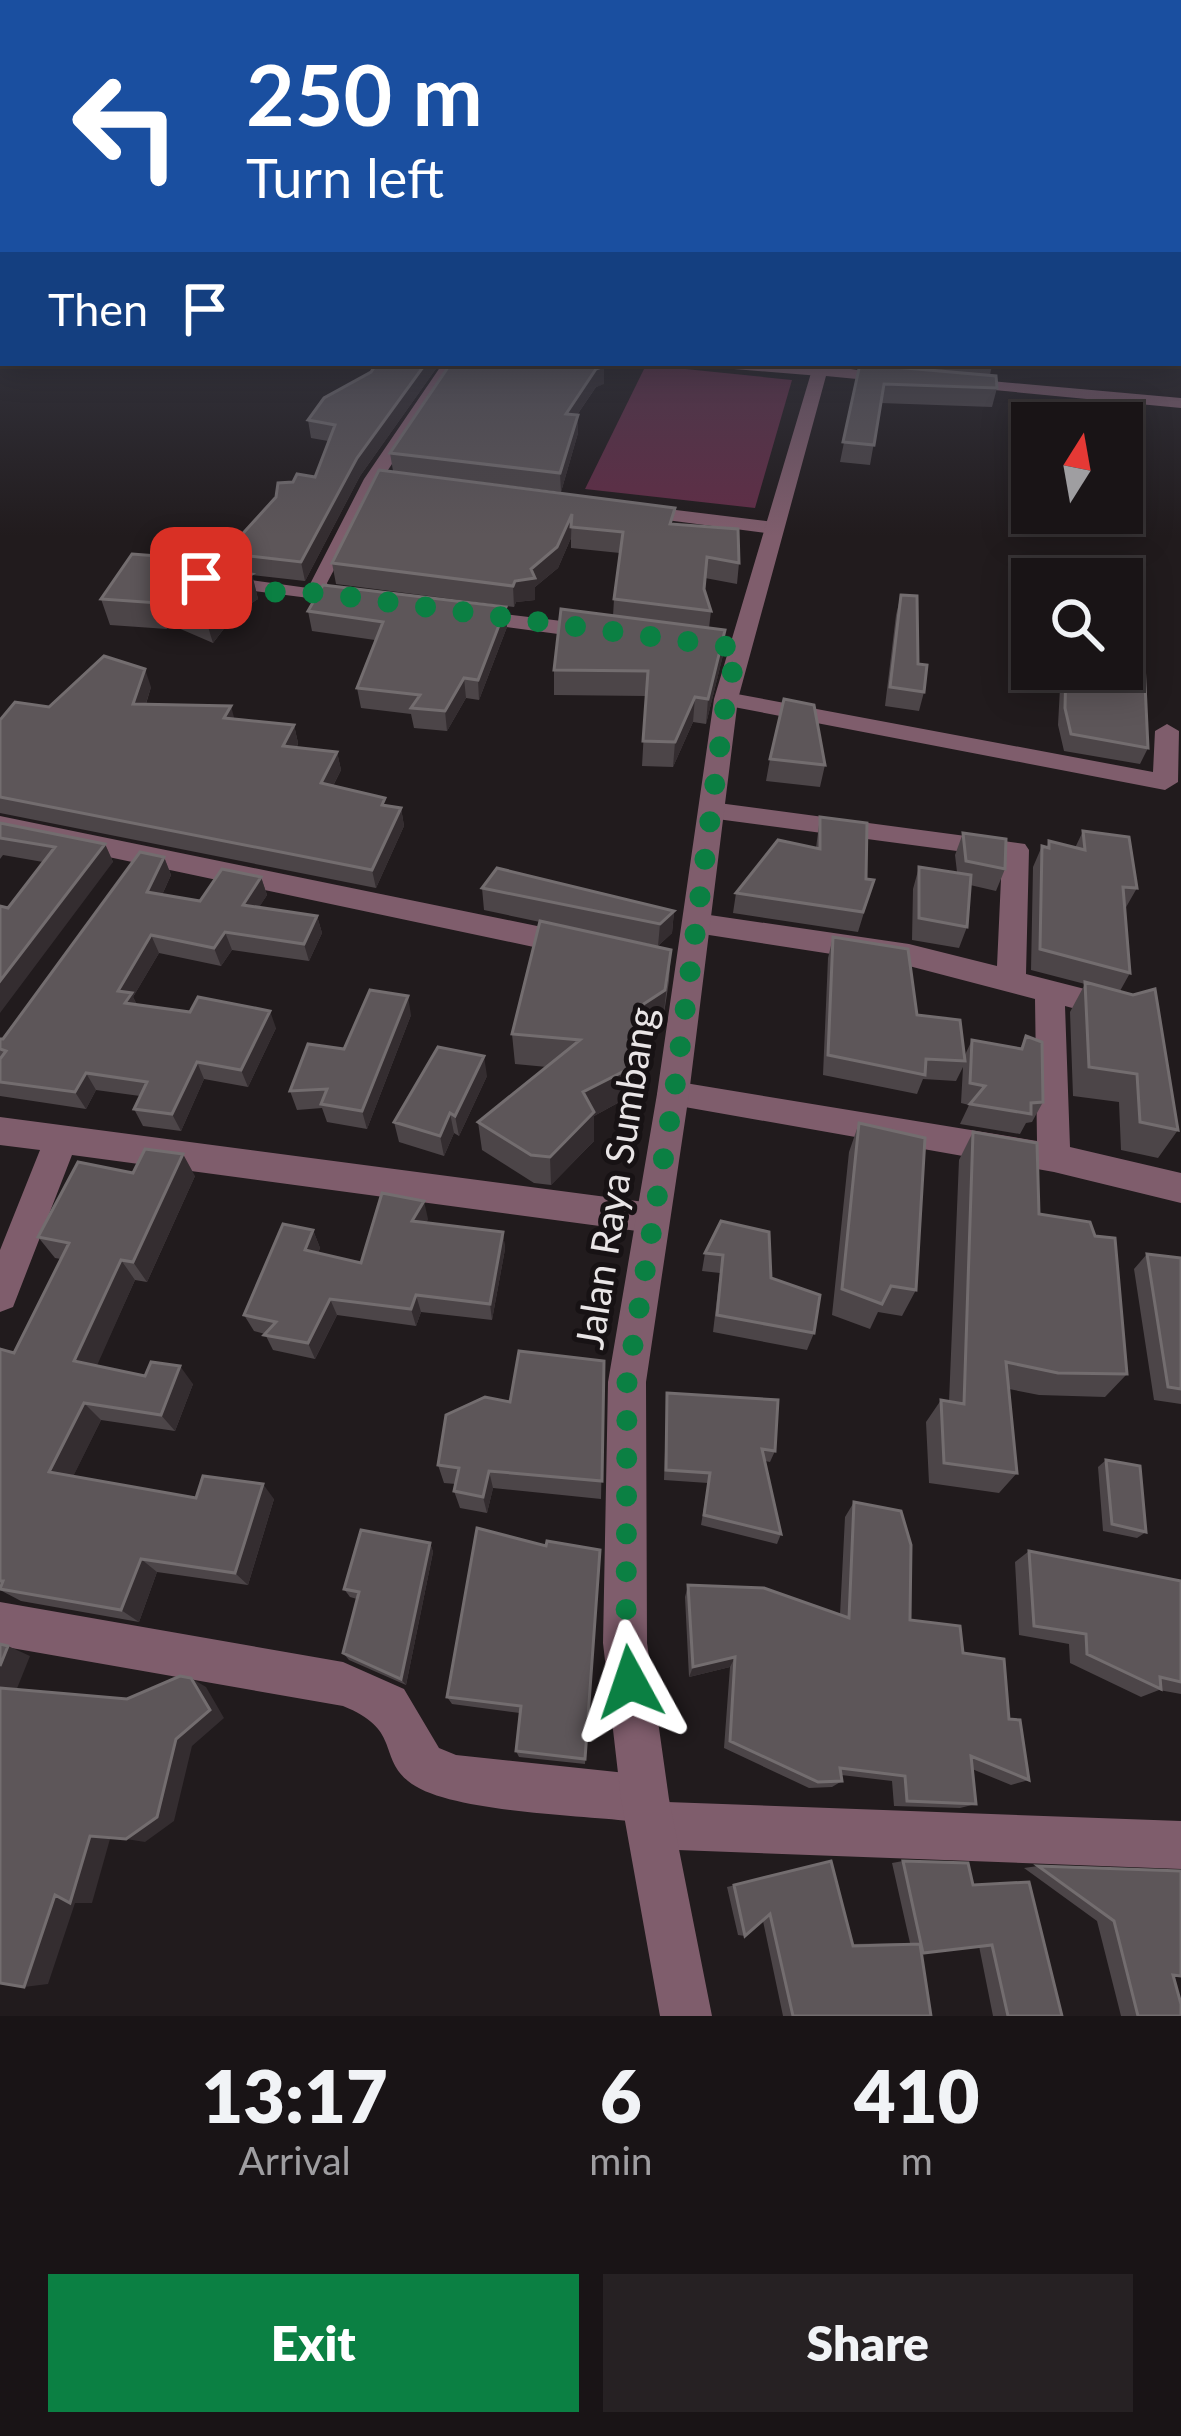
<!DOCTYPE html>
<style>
:root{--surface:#191416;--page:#262123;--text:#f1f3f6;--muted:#9f9ea1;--line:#373335;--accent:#0b8043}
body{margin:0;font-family:Lato,sans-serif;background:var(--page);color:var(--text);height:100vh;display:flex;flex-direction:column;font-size:45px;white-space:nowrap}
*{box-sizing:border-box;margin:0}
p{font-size:39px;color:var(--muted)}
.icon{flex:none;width:66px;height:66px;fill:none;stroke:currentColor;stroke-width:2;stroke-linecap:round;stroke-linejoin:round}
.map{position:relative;height:2016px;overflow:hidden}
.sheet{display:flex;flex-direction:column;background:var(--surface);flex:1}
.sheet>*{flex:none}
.banner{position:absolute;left:0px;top:0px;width:1182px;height:366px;box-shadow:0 6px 30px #0003,0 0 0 3px var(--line);background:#1a4fa0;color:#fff;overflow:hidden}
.needle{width:78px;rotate:11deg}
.tools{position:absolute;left:1011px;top:402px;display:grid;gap:24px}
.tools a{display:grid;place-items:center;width:132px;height:132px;border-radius:0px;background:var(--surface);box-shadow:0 6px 30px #0003,0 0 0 3px var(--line);font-size:60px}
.pin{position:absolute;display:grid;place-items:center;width:102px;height:102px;color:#fff;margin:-51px;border-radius:24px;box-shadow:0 6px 18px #0006}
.me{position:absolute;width:132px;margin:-66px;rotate:355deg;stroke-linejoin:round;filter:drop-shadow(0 0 9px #0008)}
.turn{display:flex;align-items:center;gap:42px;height:252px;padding:0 48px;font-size:54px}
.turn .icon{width:156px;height:156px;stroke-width:2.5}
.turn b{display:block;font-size:84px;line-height:102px}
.then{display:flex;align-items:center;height:114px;padding:0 48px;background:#0003;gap:24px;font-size:45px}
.eta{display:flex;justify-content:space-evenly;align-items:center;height:204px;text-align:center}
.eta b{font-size:72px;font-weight:800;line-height:84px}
.action{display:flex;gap:24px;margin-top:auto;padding:24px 48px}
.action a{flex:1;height:138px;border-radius:0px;background:var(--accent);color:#fff;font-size:48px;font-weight:800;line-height:138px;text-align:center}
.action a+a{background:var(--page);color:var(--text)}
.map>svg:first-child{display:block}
</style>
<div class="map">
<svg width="1181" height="2016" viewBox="0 0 1181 2016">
<rect width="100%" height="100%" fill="#211b1d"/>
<path fill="#612d46" d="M 646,365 L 792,380 L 755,508 L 585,489 Z"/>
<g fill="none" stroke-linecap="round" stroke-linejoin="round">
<path fill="#7f5d6c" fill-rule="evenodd" d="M 1179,255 L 1181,255 L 1181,263 L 1179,263 Z
M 443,363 L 459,363 L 382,479 L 327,583 L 330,591 L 364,597 L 364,605 L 208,585 L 208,577 L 215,575 L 308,588 L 364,479 Z
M 714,363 L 781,363 L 828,371 L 820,376 L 722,368 Z
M 635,505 L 774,522 L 784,528 L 774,534 L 628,515 L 625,511 Z
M 470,610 L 595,625 L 606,632 L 595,639 L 462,621 L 459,616 Z
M 726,692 L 1153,772 L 1155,731 L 1167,724 L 1179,731 L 1178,782 L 1165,790 L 718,704 L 718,694 Z
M 711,802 L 1025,844 L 1029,850 L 1026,974 L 1124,999 L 1128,1007 L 1124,1015 L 1113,1019 L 1065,1006 L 1070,1147 L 1181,1173 L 1181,1203 L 1054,1172 L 662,1103 L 657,1094 L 662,1085 L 673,1081 L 1037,1141 L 1035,999 L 909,966 L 696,933 L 682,923 L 696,913 L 909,944 L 997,966 L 1002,857 L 702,817 L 698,811 L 702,805 Z
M 0,816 L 576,934 L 590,945 L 576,956 L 0,834 Z
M 0,1117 L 652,1203 L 664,1207 L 669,1218 L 664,1229 L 652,1233 L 72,1155 L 13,1307 L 0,1312 L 0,1250 L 40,1150 L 0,1145 Z
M 0,1602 L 343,1662 L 404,1689 L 439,1748 L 456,1755 L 645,1775 L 662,1782 L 667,1802 L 1181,1821 L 1181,1869 L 651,1849 L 634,1842 L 629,1821 C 579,1815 444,1812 408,1781 C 378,1756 401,1729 343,1706 L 0,1646 Z"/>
<path fill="#7f5d6c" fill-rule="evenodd" d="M 814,363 L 906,378 L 898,383 L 826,376 L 738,699 L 689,1094 L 646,1382 L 647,1643 L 669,1799 L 712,2016 L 660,2016 L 621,1799 L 603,1643 L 608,1382 L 657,1094 L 714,699 Z
M 958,378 L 1181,398 L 1181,408 L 952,386 L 950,383 Z"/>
</g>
<path fill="#4c4548" d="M 377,363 L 440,363 L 360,476 L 305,581 L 252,575 L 258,599 L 236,613 L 213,643 L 169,624 L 167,629 L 110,625 L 101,599 L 229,569 L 225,553 L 293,482 L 315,477 L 328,441 L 311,438 L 308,420 L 371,372 Z
M 861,363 L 992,363 L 992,365 L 990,375 Z
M 860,364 L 997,388 L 992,407 L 881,403 L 870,465 L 840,462 Z
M 604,384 L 596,387 L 577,415 L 578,433 L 561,492 L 407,473 L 674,525 L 739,563 L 737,584 L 705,578 L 704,589 L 711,611 L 709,628 L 725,630 L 723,655 L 706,724 L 693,722 L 673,767 L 642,766 L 646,696 L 554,695 L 554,670 L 613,616 L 614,599 L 620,553 L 571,548 L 571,538 L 558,568 L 535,587 L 535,600 L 516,602 L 514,607 L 336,584 L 332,563 L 393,471 L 390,453 Z
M 901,595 L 924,692 L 919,711 L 885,706 L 896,615 Z
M 308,611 L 507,627 L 479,700 L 466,698 L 447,731 L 414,728 L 411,714 L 361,708 L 357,688 L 375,640 L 312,631 Z
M 1061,669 L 1122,669 L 1148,748 L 1140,764 L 1064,751 L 1058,725 Z
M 151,687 L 146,704 L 234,719 L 294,725 L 298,743 L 297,747 L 337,752 L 341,770 L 333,786 L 386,805 L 401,808 L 404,826 L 376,888 L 0,813 L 0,720 L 49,707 Z
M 770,759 L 825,765 L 820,787 L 766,781 Z
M 820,817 L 866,879 L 874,880 L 858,932 L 733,913 L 736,893 L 816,848 Z
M 0,823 L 105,844 L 113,862 L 8,908 L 43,862 L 3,855 L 0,859 Z
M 1083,831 L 1137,888 L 1125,909 L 1130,973 L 1120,991 L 1178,1130 L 1158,1158 L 1121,1150 L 1119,1102 L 1073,1096 L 1070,1012 L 1085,984 L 1031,970 L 1033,867 L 1042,846 L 1047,847 L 1049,841 L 1075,848 Z
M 963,833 L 1005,869 L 996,891 L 970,885 L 967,927 L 959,948 L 912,940 L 913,889 L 919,867 L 957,872 L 955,855 Z
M 164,857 L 171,875 L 162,895 L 200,901 L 261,877 L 267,895 L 259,907 L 317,916 L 322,933 L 309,961 L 232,950 L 221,966 L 159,953 L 133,997 L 137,1005 L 276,1028 L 248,1087 L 204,1079 L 181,1131 L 143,1126 L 134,1109 L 140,1096 L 96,1090 L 86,1109 L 0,1096 L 0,1039 L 3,1039 Z
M 482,888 L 674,911 L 672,933 L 658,946 L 577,929 L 671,950 L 669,981 L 663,1020 L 637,1037 L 634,1094 L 594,1116 L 594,1141 L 551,1185 L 534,1183 L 482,1150 L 478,1122 L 547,1067 L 515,1064 L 512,1034 L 540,922 L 484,910 Z
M 833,937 L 964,1057 L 972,1040 L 1020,1049 L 1026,1036 L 1043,1102 L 1032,1122 L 1026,1123 L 1020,1134 L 960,1124 L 969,1105 L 961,1103 L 963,1067 L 956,1081 L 923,1079 L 917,1094 L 823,1075 L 828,958 Z
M 411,1015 L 367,1129 L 327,1122 L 322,1108 L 297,1110 L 290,1091 L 344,1049 Z
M 487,1076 L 459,1136 L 454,1133 L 444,1156 L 399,1142 L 394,1122 Z
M 859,1123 L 916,1290 L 902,1316 L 878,1312 L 870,1329 L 832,1315 L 849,1152 Z
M 973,1132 L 1039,1214 L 1127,1374 L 1105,1397 L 1039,1395 L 1009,1389 L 1017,1473 L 999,1493 L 929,1483 L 926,1422 L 941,1400 L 949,1402 L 959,1160 Z
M 133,1173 L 195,1176 L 147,1282 L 135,1280 L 96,1366 L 193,1384 L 175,1431 L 101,1420 L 73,1476 L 196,1498 L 274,1499 L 248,1585 L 157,1572 L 139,1622 L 21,1601 L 0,1590 L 0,1349 L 14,1353 L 61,1259 L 55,1258 L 38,1237 Z
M 428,1219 L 426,1223 L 503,1232 L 505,1249 L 492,1320 L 421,1312 L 416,1326 L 337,1315 L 315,1359 L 273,1350 L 265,1334 L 254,1331 L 244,1315 L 313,1230 L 320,1248 L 318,1253 L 361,1263 Z
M 721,1221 L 771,1278 L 814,1333 L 807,1350 L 713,1332 L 720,1273 L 702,1271 L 705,1253 Z
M 1147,1254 L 1181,1258 L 1181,1404 L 1154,1400 L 1134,1269 Z
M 604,1361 L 601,1499 L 493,1488 L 487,1513 L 460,1508 L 454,1491 L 456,1484 L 444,1483 L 438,1465 L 510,1402 Z
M 667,1393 L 775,1451 L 770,1462 L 765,1461 L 781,1534 L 777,1544 L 701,1525 L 708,1483 L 664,1480 Z
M 1106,1460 L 1146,1532 L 1137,1538 L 1103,1531 L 1098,1467 Z
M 854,1502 L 910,1620 L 963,1653 L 1009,1719 L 1029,1780 L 1011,1785 L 972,1769 L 976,1804 L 960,1808 L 894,1806 L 892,1781 L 841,1775 L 842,1781 L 832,1787 L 809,1788 L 724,1748 L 730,1667 L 689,1677 L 685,1597 L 688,1585 L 840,1615 L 845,1517 Z
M 430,1543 L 433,1552 L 406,1685 L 349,1660 L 343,1653 L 357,1599 L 350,1597 L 344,1589 Z
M 546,1546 L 600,1550 L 585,1764 L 519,1757 L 516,1751 L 520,1713 L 452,1704 L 447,1697 Z
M 1029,1551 L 1181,1581 L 1181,1694 L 1159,1690 L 1141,1697 L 1070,1663 L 1069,1644 L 1019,1635 L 1015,1562 Z
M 831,1861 L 852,1944 L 910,1943 L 892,1863 L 903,1861 L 973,1885 L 1062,2016 L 993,2016 L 979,1946 L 921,1952 L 931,2016 L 783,2016 L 763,1921 L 745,1936 L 738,1935 L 727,1887 Z
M 1038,1866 L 1181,1871 L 1173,1975 L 1181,2016 L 1121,2016 L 1097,1921 L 1024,1868 Z"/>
<path fill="#342d30" d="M 426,363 L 440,363 L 360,476 L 305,581 L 301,562 L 357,458 Z
M 604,366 L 604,384 L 596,387 L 566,431 L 566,414 L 596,369 Z
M 578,415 L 578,433 L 561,492 L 560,473 Z
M 572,514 L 571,538 L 558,568 L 535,587 L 535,600 L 516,602 L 514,607 L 513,586 L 515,581 L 531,569 Z
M 252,574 L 258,599 L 236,613 L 213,643 L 205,617 L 229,587 Z
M 161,598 L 169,624 L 167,629 L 158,603 Z
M 506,607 L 507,627 L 479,700 L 478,680 Z
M 725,630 L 723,655 L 706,724 L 708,699 Z
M 145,669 L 151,687 L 140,722 L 133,704 Z
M 464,678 L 466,698 L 447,731 L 445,711 Z
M 695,697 L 693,722 L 673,767 L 675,742 Z
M 231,706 L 236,725 L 224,718 Z
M 294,725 L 298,743 L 288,764 L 283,746 Z
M 337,752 L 341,770 L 325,801 L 321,783 Z
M 401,808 L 404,826 L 376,888 L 372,870 Z
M 105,844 L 113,862 L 0,1013 L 0,981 Z
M 164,857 L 171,875 L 155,910 L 147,892 Z
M 261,877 L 267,895 L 249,923 L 243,905 Z
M 674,911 L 672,933 L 658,946 L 660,924 Z
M 317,916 L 322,933 L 309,961 L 304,944 Z
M 225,932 L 232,950 L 221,966 L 214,948 Z
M 151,935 L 159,953 L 133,997 L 140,1011 L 134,1020 L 118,991 Z
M 671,950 L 663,1020 L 637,1037 L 639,1007 Z
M 408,996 L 411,1015 L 367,1129 L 362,1111 Z
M 270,1011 L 276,1028 L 248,1087 L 241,1070 Z
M 484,1056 L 487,1076 L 459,1136 L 455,1116 Z
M 197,1062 L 204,1079 L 181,1131 L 172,1114 Z
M 636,1065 L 634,1094 L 594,1116 L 594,1141 L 551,1185 L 550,1157 L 583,1092 Z
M 86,1073 L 96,1090 L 86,1109 L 75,1092 Z
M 450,1113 L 454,1133 L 444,1156 L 440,1136 Z
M 183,1154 L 195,1176 L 147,1282 L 133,1262 Z
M 424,1201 L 428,1219 L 417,1239 L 412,1221 Z
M 313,1230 L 320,1248 L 312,1268 L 305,1250 Z
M 503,1232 L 505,1249 L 492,1320 L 490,1304 Z
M 121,1260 L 135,1280 L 91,1379 L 74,1361 Z
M 416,1295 L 421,1312 L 416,1326 L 411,1309 Z
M 330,1299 L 337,1315 L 315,1359 L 308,1343 Z
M 180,1366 L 193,1384 L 175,1431 L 161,1415 Z
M 84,1403 L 101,1420 L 68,1487 L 49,1472 Z
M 489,1471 L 493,1488 L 487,1513 L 483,1497 Z
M 263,1484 L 274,1499 L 248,1585 L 235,1573 Z
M 430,1543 L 433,1552 L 406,1685 L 401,1679 Z
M 141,1559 L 157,1572 L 139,1622 L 121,1610 Z
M 8,1646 L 30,1656 L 14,1696 L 0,1691 L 0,1666 Z
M 735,1657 L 730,1667 L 689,1677 L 693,1667 Z
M 191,1678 L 206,1687 L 224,1718 L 192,1746 L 174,1821 L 145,1842 L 126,1839 Z
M 90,1836 L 110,1839 L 92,1903 L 75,1903 L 48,1984 L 24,1987 L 55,1895 Z"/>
<path fill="#5d5659" stroke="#736d6f" stroke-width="3" d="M 377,363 L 426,363 L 357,458 L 301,562 L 225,553 L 276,497 L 278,483 L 293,482 L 297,474 L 315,477 L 335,425 L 308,420 L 324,398 L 371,372 Z
M 451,363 L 603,363 L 604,366 L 596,369 L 566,414 L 578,415 L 560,473 L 390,453 Z
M 860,364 L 996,376 L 997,388 L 884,384 L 874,445 L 843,442 Z
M 379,470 L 675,508 L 670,524 L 738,529 L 739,563 L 707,557 L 704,589 L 711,611 L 614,599 L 623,532 L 571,527 L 572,514 L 557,547 L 531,569 L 535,578 L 515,581 L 513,586 L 332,563 Z
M 132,554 L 183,558 L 252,574 L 229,587 L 205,617 L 161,598 L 158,603 L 101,599 Z
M 323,585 L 506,607 L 478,680 L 464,678 L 445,711 L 411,708 L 420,695 L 357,688 L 383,622 L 308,611 Z
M 901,595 L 917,596 L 918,664 L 927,665 L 924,692 L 890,687 Z
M 561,609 L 725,630 L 708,699 L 695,697 L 675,742 L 643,741 L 648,671 L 554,670 Z
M 104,656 L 145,669 L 133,704 L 231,706 L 224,718 L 294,725 L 283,746 L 337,752 L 321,783 L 385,798 L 382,805 L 401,808 L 372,870 L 0,797 L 0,720 L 15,702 L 49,707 Z
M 1122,660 L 1144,662 L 1148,748 L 1071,734 L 1065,708 L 1066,669 L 1122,669 Z
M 784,699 L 814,705 L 825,765 L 770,759 Z
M 820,817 L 867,823 L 866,879 L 874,880 L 863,912 L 736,893 L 778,840 L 820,849 Z
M 0,823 L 105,844 L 0,981 L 0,906 L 8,908 L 55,847 L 0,838 Z
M 1083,831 L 1129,837 L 1137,888 L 1123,887 L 1130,973 L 1040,949 L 1042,846 L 1049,848 L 1049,841 L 1085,850 Z
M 963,833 L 1006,839 L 1005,869 L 966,861 Z
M 140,852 L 164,857 L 147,892 L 200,901 L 222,869 L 261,877 L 243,905 L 317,916 L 304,944 L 225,932 L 214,948 L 151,935 L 118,991 L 132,993 L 125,1003 L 190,1012 L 198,997 L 270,1011 L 241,1070 L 197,1062 L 172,1114 L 134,1109 L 147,1082 L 86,1073 L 75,1092 L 0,1082 L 0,1059 L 6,1051 L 0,1049 L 0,1039 L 3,1039 Z
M 919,867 L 971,875 L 967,927 L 919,918 Z
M 497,868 L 674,911 L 660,924 L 482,888 Z
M 540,921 L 671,950 L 665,990 L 639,1007 L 636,1065 L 583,1092 L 594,1112 L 550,1157 L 531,1155 L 478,1122 L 580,1040 L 512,1034 Z
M 833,937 L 908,949 L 917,1015 L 960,1020 L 965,1061 L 926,1059 L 925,1075 L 828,1055 Z
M 1085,982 L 1133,995 L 1155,989 L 1178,1130 L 1140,1122 L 1137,1074 L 1089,1067 Z
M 370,990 L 408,996 L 362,1111 L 321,1104 L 327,1089 L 290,1091 L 308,1044 L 344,1049 Z
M 1026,1036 L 1042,1042 L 1043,1102 L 1031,1103 L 1031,1114 L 970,1104 L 985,1086 L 970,1083 L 972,1040 L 1022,1049 Z
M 438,1047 L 484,1056 L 455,1116 L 450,1113 L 440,1136 L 394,1122 Z
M 859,1123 L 925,1138 L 916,1290 L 891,1286 L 882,1304 L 842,1289 Z
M 973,1132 L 1037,1143 L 1039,1214 L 1090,1222 L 1095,1236 L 1115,1238 L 1127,1374 L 1058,1373 L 1006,1362 L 1017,1473 L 944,1463 L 941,1400 L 964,1404 Z
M 145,1149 L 183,1154 L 133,1262 L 121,1260 L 74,1361 L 145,1376 L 151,1362 L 180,1366 L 161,1415 L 84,1403 L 49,1472 L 196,1498 L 203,1476 L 263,1484 L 235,1573 L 141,1559 L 121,1610 L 0,1589 L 3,1581 L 0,1581 L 0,1349 L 14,1353 L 69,1243 L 38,1237 L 78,1162 L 133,1173 Z
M 382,1193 L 424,1201 L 412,1221 L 503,1232 L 490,1304 L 416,1295 L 411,1309 L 330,1299 L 308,1343 L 264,1335 L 276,1322 L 244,1315 L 283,1224 L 313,1230 L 305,1250 L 361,1263 Z
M 721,1221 L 769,1232 L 771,1278 L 820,1295 L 814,1333 L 717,1315 L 723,1255 L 705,1253 Z
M 1147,1254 L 1181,1258 L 1181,1389 L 1168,1387 Z
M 519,1351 L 604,1361 L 602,1481 L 489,1471 L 483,1497 L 454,1491 L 459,1468 L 438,1465 L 446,1415 L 485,1397 L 510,1402 Z
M 667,1393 L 778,1400 L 775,1451 L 762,1449 L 781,1534 L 704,1515 L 710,1473 L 666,1470 Z
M 1106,1460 L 1140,1466 L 1146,1532 L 1112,1524 Z
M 854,1502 L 901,1511 L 911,1545 L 910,1620 L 960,1626 L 963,1653 L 1004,1659 L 1009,1719 L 1020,1720 L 1029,1780 L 971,1756 L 976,1804 L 907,1801 L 905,1776 L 840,1768 L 842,1781 L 818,1782 L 730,1741 L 735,1657 L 693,1667 L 688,1585 L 764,1588 L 849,1618 Z
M 477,1528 L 546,1546 L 547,1541 L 600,1550 L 585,1759 L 516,1751 L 521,1706 L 447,1697 Z
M 361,1530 L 430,1543 L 401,1679 L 343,1653 L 359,1592 L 344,1589 Z
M 1029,1551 L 1181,1581 L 1181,1682 L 1160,1677 L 1161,1689 L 1087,1654 L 1086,1634 L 1034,1626 Z
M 0,1644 L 8,1646 L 0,1666 Z
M 180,1676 L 191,1678 L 210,1710 L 176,1739 L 157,1817 L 126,1839 L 90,1836 L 70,1903 L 55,1895 L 24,1987 L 0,1983 L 0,1688 L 127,1699 Z
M 831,1861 L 853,1946 L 920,1944 L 931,2016 L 793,2016 L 770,1914 L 745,1936 L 734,1885 Z
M 903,1861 L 968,1863 L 973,1885 L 1029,1882 L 1062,2016 L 1008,2016 L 992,1945 L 923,1953 Z
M 1038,1866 L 1181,1871 L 1181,1976 L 1173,1975 L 1181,2004 L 1181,2016 L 1138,2016 L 1114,1921 Z"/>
<linearGradient id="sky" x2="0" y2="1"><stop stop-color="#120f10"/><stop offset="0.47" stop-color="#3d3f4c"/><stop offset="1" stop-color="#3d3f4c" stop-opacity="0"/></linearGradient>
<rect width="1181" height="536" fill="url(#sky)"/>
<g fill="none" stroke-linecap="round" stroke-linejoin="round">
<path stroke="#0b8043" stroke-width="21" stroke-dasharray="0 37.8" d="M 201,578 L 273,592 L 320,593 L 738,648 L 726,699 L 674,1094 L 627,1382 L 626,1643 L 630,1682"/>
</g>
<g text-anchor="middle" stroke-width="10" stroke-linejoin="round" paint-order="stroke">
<g font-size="39" fill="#e9e5e6" stroke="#171214">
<text transform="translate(616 1178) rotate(-81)" y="14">Jalan Raya Sumbang</text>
</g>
</g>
</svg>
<div class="tools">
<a><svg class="needle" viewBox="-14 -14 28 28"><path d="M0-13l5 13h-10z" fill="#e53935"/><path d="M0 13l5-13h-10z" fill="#9f9ea1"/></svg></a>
<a><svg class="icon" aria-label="search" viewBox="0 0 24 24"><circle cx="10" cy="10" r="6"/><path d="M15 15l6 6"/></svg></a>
</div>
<div class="pin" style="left:201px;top:578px;background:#d93025"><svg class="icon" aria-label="arrive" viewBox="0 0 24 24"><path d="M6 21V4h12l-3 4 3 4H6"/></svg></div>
<svg class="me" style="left:630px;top:1682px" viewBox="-20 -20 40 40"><path d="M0-17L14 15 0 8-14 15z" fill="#0b8043" stroke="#fff" stroke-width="4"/></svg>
<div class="banner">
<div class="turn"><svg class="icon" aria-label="left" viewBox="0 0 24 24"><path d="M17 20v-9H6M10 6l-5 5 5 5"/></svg><div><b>250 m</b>Turn left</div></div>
<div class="then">Then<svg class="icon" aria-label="arrive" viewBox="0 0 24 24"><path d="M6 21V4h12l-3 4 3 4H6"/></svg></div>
</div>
</div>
<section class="sheet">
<div class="eta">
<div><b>13:17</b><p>Arrival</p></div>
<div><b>6</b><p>min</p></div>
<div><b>410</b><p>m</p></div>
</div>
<div class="action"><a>Exit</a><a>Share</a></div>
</section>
